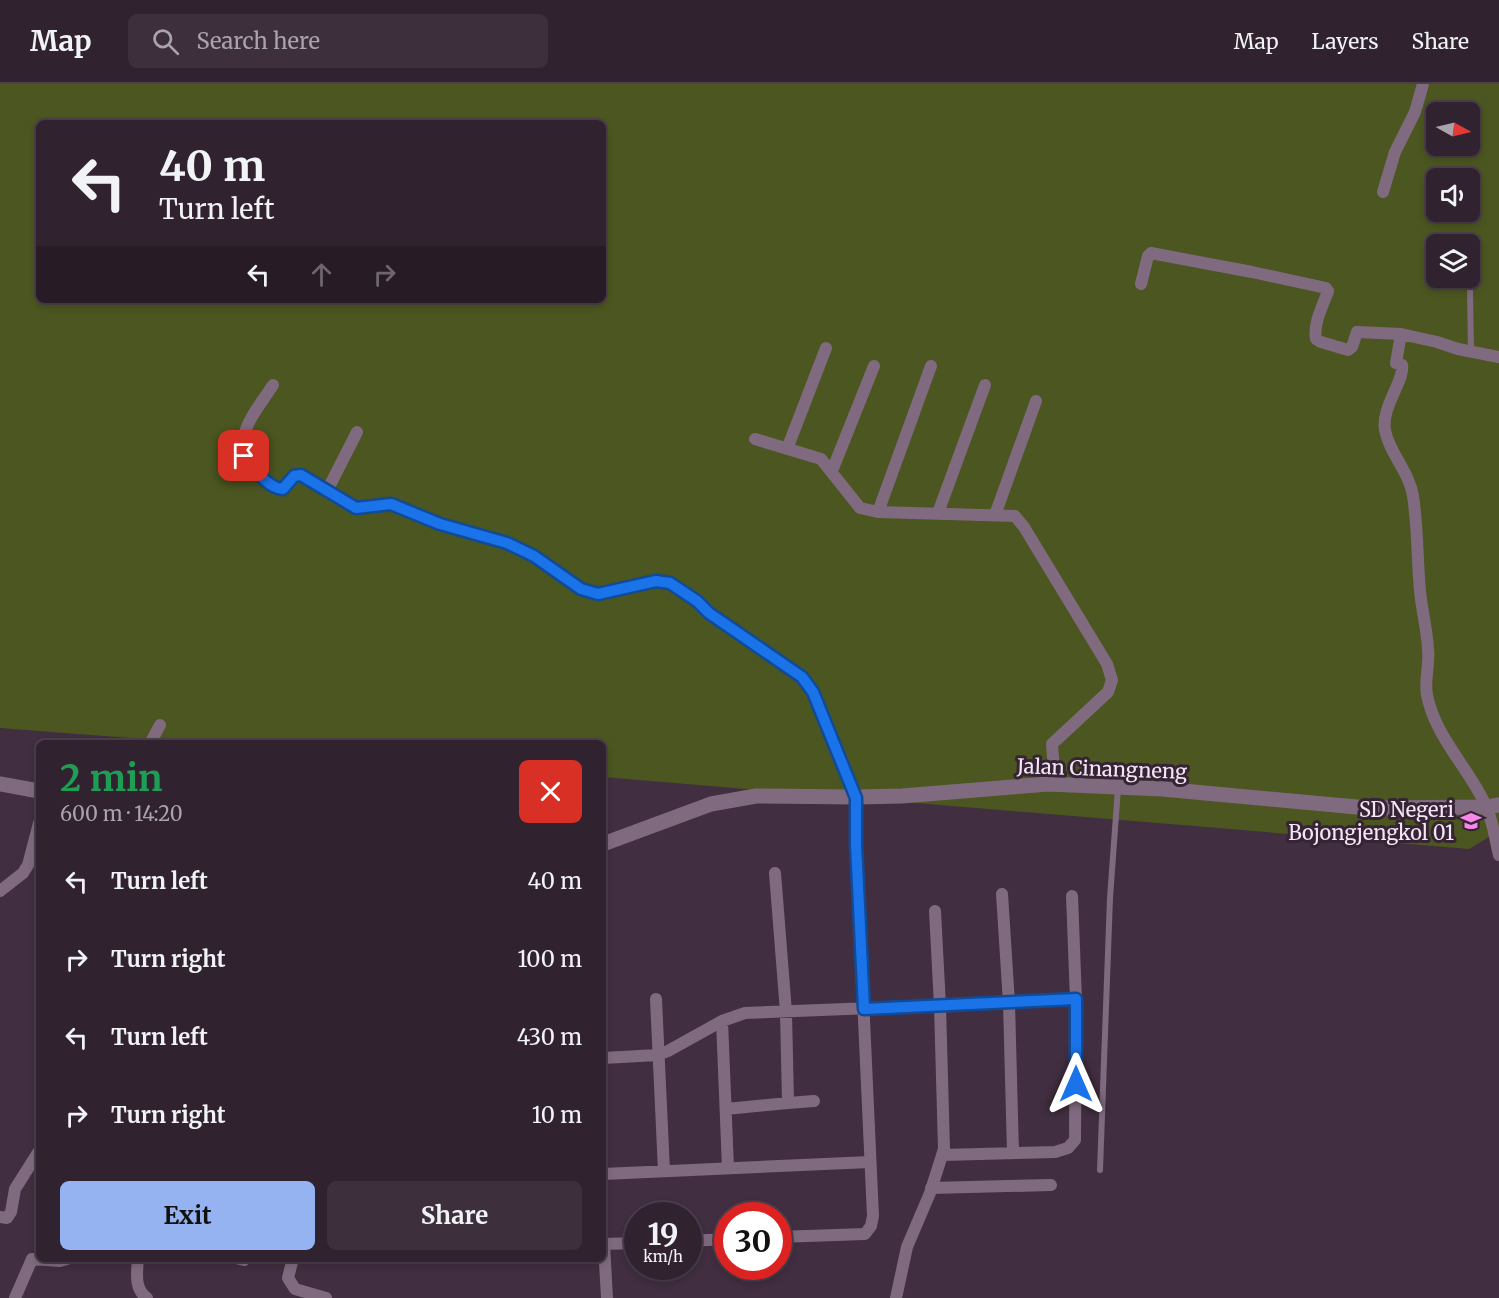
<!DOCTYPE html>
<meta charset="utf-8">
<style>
:root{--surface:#312230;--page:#3d2f3c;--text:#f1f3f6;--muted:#a8a4ab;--line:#4c3f4c;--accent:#95b2f1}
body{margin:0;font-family:Merriweather,serif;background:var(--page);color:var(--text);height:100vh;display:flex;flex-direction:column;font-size:22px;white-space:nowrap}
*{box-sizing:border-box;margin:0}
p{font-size:20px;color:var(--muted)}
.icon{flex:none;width:33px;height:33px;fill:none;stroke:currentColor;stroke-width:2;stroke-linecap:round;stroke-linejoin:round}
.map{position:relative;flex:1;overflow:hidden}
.sheet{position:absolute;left:36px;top:656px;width:570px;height:522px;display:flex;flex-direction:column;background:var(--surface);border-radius:9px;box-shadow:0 3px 9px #0003,0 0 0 2px var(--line)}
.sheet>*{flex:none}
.top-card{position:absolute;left:36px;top:36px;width:570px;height:183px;border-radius:9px;box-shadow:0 3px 9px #0003,0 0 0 2px var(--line);background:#312230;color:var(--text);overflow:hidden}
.needle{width:39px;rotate:98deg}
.buttons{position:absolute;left:1426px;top:18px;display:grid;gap:12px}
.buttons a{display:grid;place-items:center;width:54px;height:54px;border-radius:9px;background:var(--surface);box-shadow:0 3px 9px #0003,0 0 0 2px var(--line);font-size:30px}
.speed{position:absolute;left:624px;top:1118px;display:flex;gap:12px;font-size:30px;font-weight:700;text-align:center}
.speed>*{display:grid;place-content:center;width:78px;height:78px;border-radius:50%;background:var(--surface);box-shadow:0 3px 9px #0003,0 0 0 2px var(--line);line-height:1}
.speed small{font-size:15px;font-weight:400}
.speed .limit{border:9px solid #d22;background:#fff;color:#111}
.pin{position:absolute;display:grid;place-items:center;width:51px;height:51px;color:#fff;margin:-26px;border-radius:12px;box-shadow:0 3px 9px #0006}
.me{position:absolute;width:66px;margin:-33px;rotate:0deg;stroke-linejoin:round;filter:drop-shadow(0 0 4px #0008)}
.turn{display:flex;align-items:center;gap:21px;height:126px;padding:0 24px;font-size:27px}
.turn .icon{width:78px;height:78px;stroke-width:2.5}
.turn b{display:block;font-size:42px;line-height:51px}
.lanes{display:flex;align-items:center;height:57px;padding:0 24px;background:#0003;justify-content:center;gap:30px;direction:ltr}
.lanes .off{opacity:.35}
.round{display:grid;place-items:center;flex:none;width:63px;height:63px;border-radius:9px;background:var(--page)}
.summary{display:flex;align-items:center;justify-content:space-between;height:102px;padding:0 24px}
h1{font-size:36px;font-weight:700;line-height:45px;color:#1e9e55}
.primary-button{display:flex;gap:12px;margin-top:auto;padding:12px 24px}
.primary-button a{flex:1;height:69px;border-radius:9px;background:var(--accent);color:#111;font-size:24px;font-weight:700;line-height:69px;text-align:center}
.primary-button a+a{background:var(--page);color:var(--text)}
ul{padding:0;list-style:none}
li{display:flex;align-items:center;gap:18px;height:78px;padding:0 24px}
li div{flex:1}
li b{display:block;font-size:22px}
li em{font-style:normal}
header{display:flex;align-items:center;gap:36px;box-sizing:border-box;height:84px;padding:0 30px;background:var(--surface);border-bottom:2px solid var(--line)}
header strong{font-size:28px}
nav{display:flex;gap:33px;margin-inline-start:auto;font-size:21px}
.search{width:420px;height:54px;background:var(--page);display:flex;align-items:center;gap:15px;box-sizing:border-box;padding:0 21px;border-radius:9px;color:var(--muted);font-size:22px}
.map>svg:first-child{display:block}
</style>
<header>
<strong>Map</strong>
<div class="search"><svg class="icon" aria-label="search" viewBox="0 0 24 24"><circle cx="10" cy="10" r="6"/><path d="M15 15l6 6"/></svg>Search here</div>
<nav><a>Map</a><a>Layers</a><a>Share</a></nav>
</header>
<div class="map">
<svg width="1499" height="1214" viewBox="0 0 1499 1214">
<rect width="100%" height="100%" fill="#412e40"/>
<path fill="#4b5620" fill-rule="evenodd" d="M 0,0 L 1499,0 L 1499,747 L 1469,765 L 603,693 L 603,658 L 182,658 L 0,644 ZM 1437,28 L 1470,28 L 1470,62 L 1437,62 ZM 39,39 L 603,39 L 603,216 L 39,216 ZM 1437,94 L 1470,94 L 1470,128 L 1437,128 ZM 1437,160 L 1470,160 L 1470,194 L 1437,194 Z"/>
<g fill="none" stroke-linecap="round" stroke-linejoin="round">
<path stroke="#806a7f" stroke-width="6" d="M 1470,206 L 1471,267
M 1100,1086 L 1110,814 L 1118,704"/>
<path stroke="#806a7f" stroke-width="12" d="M 1383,108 L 1395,68 L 1415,28 L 1423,0
M 1141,200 L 1148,172 L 1151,169 L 1252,188 L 1326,204 L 1328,207 C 1323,222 1313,239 1316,255 L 1321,258 L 1348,266 L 1352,263 L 1357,248 L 1401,250 L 1437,258 L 1458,265 L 1499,273
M 1401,250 L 1396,279 L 1402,281 C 1405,296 1381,323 1385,346 C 1389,369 1409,387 1413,412 C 1418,444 1417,475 1420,507 C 1422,527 1427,546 1428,565 C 1430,581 1424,596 1427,611 C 1435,653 1469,684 1486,722 C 1493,737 1495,755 1499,771
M 273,301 C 253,332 225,359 260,391 C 267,397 273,405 283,405 L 294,392 L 301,391 L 356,424 L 391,420 L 440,440 L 507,459 L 534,472 L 581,505 L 598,509 L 656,497 L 670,499 L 697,517 L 709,529 L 802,593 L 813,607 L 856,713 L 856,761 L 873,1132 L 871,1142 L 865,1150 L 778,1153
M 755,355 L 821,375 L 860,424 L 878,428 L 1015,432 L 1024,443 L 1107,580 L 1112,596 L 1108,608 L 1052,660 L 1055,701
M 787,365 L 826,264
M 832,387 L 874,282
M 327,407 L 357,348
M 878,428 L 931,282
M 938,429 L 985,301
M 995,431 L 1036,317
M 151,658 L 160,641
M 0,807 L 23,789 L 28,781 L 39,739
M 1002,810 L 1009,919 L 1013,1069
M 656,915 L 664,1087
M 722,937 L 728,1084
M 603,974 L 658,971 L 668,967 L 722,937 L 745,929 L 1076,916
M 788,1019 L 814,1017
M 726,1025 L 788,1019 L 786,928 L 775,789
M 942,1071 L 1055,1068 L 1068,1064 L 1075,1056 L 1076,916 L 1072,812
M 603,1090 L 870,1078
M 931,1104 L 1051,1101
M 0,1133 L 7,1134 L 11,1128 L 15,1105 L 39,1067
M 688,1157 L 728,1155
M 603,1160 L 638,1159
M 604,1160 L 607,1214
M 138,1174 C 137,1189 134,1205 147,1214
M 236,1174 L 244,1176
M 293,1174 L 288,1194 L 295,1205 L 326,1214
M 15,1214 L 32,1175 L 60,1177 L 70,1174
M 896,1214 L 907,1163 L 930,1109 L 944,1065 L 940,922 L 935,827"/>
<path stroke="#806a7f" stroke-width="15" d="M 0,700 L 39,707
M 603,760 L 711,720 L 756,712 L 856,713 L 902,712 L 1048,700 L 1162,705 L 1367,724 L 1487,723 L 1499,721"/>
</g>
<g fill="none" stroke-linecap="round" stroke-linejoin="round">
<g stroke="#114b97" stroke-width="15">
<path id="route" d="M 244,372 C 254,384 267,404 283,405 L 294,392 L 301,391 L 356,424 L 391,420 L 440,440 L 507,459 L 534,472 L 581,505 L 598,510 L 656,497 L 670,499 L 697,517 L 709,529 L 802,593 L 813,608 L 856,714 L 856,761 L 864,925 L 1076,915 L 1076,1000"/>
</g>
<use href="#route" stroke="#1a73e8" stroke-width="10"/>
</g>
<defs>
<g id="school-bare" transform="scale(1.62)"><path d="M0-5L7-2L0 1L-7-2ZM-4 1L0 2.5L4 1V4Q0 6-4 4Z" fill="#f987e8" stroke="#362436" stroke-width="2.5" paint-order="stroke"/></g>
</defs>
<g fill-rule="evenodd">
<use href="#school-bare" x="1471" y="737"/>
</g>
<g text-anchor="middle" stroke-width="6" stroke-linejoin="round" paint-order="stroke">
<g font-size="20" fill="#f4e7f3" stroke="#362436">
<text transform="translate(1102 685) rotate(2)" y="7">Jalan Cinangneng</text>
</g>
<g font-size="20" fill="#f4e7f3" stroke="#362436" text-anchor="end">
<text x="1454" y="733">SD Negeri<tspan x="1454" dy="23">Bojongjengkol 01</tspan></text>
</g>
</g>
</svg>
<div class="buttons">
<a><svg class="needle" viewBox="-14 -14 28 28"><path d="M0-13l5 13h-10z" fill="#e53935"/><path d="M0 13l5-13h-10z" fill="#a8a4ab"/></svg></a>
<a><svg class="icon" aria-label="sound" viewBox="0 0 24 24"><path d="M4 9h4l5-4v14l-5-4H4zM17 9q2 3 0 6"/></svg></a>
<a><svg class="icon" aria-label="layers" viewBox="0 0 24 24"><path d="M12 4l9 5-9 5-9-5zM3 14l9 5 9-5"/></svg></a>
</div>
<div class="speed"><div>19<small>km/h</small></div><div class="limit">30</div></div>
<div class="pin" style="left:244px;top:372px;background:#d93025"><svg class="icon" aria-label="arrive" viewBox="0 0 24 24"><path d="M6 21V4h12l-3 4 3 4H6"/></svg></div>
<svg class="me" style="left:1076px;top:1000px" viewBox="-20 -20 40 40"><path d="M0-17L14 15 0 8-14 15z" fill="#1a73e8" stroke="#fff" stroke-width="4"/></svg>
<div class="top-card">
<div class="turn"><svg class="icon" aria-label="left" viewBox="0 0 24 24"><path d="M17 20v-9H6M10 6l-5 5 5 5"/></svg><div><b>40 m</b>Turn left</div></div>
<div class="lanes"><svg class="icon" aria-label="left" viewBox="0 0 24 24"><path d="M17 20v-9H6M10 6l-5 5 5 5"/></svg><svg class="icon off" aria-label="ahead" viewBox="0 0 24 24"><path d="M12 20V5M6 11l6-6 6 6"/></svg><svg class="icon off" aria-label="right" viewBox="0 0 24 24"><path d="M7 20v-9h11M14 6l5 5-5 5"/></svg></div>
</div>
<section class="sheet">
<div class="summary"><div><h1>2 min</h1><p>600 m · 14:20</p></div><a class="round" style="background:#d93025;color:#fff"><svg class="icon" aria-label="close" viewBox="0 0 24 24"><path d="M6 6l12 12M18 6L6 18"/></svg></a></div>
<ul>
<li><svg class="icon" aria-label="left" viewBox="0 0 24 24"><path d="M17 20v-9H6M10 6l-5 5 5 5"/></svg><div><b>Turn left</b></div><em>40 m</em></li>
<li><svg class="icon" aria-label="right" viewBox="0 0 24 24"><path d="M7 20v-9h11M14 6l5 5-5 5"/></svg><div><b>Turn right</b></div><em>100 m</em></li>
<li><svg class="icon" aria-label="left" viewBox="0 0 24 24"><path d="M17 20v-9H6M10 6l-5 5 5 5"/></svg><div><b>Turn left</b></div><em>430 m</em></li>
<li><svg class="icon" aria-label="right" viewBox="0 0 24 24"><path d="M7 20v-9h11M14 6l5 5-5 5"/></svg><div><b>Turn right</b></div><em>10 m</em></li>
</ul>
<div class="primary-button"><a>Exit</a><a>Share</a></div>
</section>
</div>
